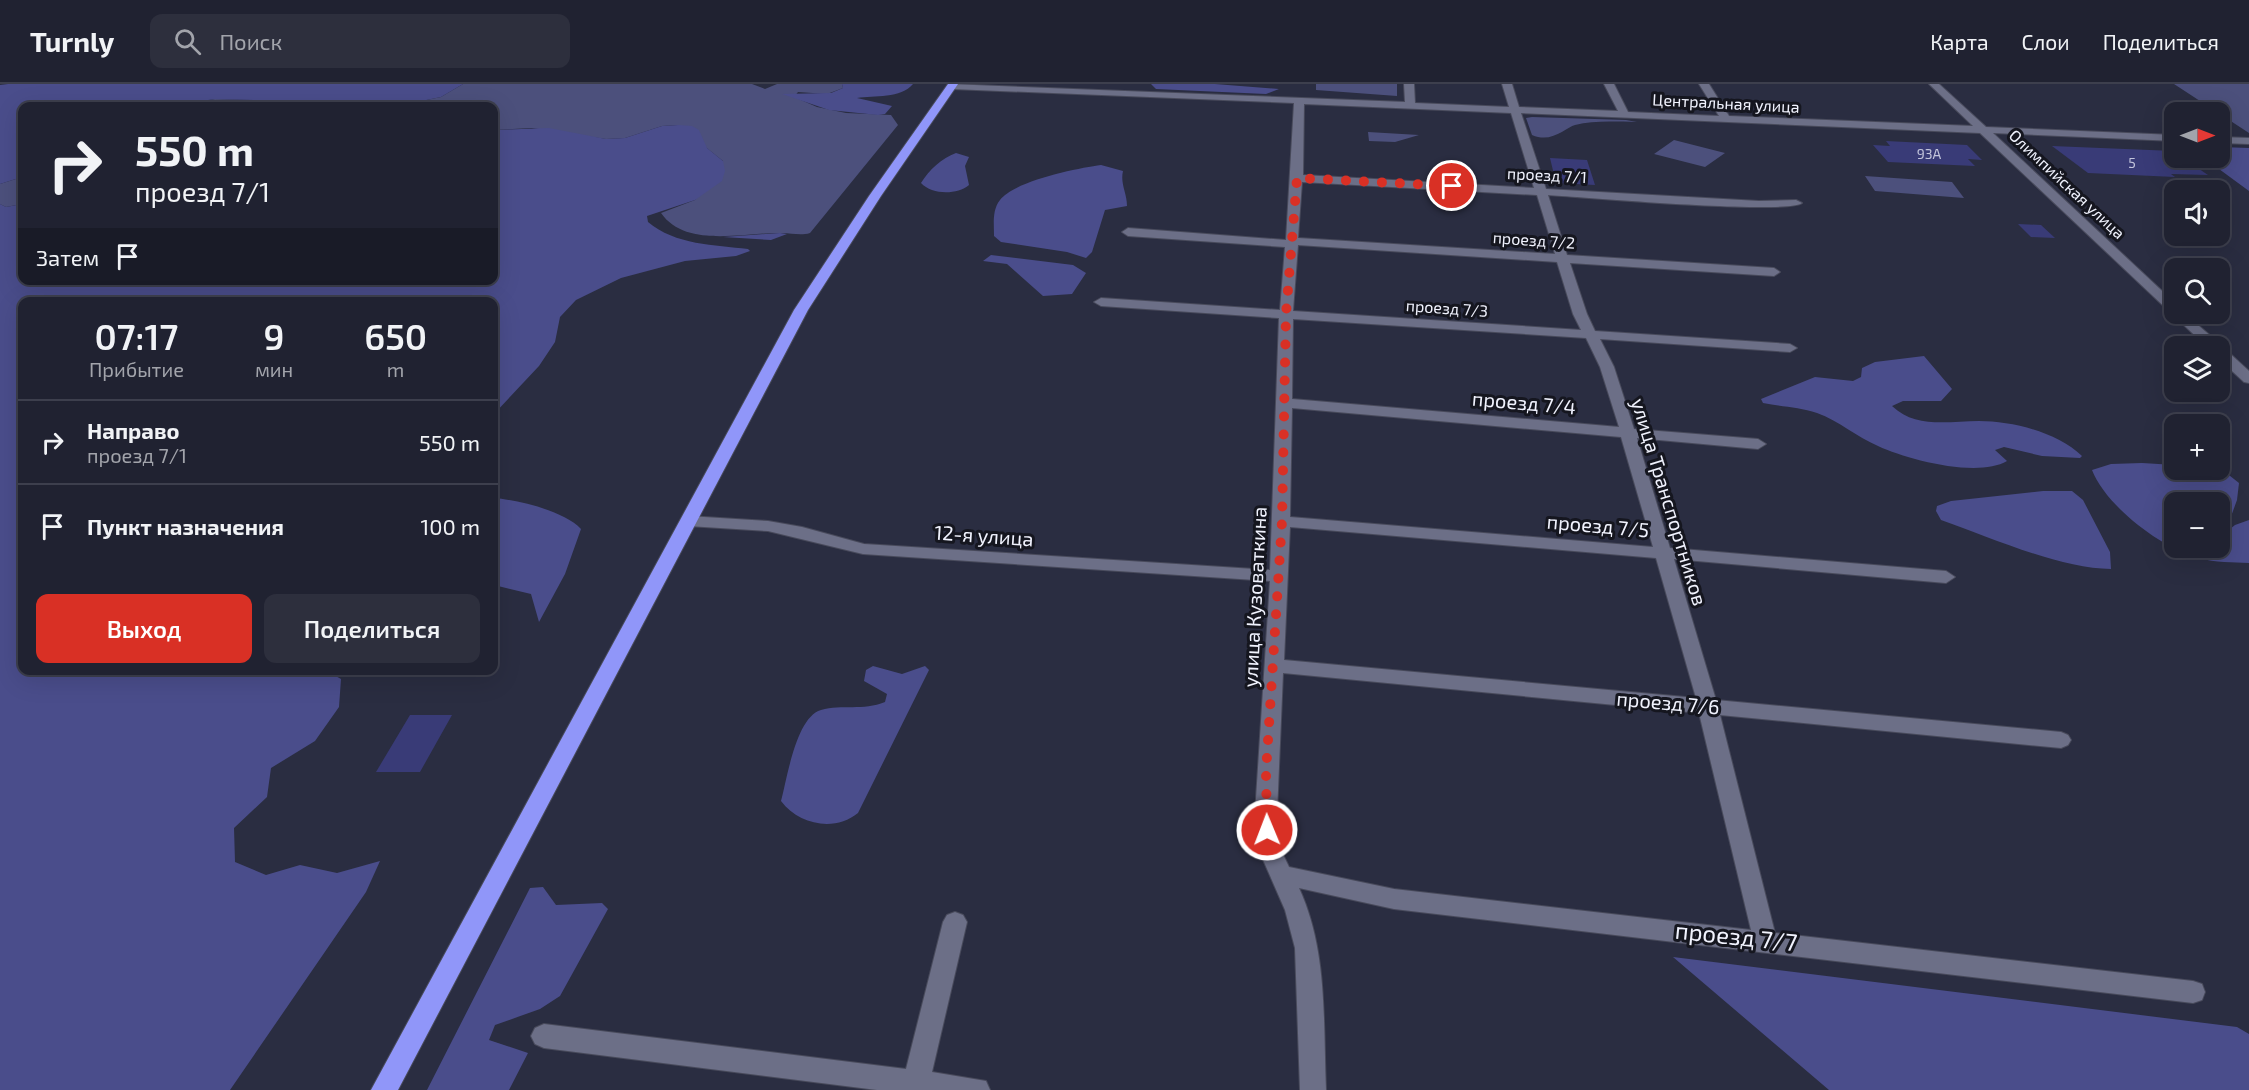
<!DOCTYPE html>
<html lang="ru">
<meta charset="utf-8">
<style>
:root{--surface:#202231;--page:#2d2f3d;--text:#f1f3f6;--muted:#a2a4ab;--line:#3d3f4d;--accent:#d93025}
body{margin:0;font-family:"Exo 2",sans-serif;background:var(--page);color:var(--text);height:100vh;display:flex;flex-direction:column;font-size:22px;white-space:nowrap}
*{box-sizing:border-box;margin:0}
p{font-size:20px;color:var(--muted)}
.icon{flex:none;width:33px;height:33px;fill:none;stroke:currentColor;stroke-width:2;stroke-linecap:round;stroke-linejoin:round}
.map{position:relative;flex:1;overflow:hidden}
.side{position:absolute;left:18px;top:213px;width:480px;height:378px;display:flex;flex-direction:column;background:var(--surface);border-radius:12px;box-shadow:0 6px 24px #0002,0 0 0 2px var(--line)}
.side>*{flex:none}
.hud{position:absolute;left:18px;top:18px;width:480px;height:183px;border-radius:12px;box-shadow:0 6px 24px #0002,0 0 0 2px var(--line);background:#202231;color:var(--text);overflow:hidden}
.needle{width:39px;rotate:90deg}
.tools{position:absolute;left:2164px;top:18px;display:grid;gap:12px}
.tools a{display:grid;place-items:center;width:66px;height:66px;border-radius:12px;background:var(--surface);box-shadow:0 6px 24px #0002,0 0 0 2px var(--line);font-size:30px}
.pin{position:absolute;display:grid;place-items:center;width:51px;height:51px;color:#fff;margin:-26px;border:3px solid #fff;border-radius:50%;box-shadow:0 2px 6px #0007}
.me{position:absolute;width:66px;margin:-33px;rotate:359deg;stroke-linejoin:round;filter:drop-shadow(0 0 4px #0008)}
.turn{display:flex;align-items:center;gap:21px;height:126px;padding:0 18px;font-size:27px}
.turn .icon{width:78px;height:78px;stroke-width:2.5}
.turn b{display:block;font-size:42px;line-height:51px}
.then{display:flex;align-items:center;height:57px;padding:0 18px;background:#0003;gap:12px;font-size:22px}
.eta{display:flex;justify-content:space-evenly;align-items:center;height:102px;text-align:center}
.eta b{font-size:36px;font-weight:600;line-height:42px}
.primary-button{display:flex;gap:12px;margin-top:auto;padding:12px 18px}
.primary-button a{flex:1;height:69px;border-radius:12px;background:var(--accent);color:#fff;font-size:24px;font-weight:600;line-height:69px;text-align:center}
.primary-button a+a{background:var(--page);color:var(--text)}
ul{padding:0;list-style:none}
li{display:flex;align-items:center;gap:18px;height:84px;padding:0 18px;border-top:2px solid var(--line)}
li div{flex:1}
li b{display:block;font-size:22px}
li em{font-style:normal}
header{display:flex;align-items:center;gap:36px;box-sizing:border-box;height:84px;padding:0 30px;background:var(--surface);border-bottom:2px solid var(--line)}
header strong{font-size:28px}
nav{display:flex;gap:33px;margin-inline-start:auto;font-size:21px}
.search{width:420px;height:54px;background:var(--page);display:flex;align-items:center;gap:15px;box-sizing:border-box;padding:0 21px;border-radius:12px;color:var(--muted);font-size:22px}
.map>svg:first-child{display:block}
</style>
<header>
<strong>Turnly</strong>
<div class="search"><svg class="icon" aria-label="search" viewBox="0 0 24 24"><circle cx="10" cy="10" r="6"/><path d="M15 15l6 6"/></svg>Поиск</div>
<nav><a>Карта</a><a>Слои</a><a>Поделиться</a></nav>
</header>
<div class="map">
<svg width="2249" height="1006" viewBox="0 0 2249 1006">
<rect width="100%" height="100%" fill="#2a2d41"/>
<path fill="#4c507c" d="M 463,0 L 752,0 L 765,5 L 777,0 L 842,0 L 843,4 L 827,10 L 798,8 L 794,13 L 817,23 L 846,29 L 891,31 L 898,41 L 810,149 C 800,152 792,149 782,149 C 745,148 686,165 661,129 L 695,116 L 723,77 L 678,41 L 662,42 L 625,54 L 606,55 L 532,44 L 494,46 L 494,22 L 397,22 L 441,13 Z
M 1316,0 L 1397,0 L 1397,12 L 1316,6 Z
M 2174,0 L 2249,0 L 2249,49 Z
M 215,15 L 253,16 L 288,22 L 168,22 Z
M 1532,33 L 1626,36 L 1637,38 C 1617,38 1594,36 1575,41 C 1566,43 1552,60 1532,51 L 1526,34 Z
M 1368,48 L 1419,51 L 1395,58 L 1369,57 Z
M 1674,56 L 1725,69 L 1705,83 L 1654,70 Z
M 1865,92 L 1952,98 L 1964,114 L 1875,107 Z
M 22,93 L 22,120 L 6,123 L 0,120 L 0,100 Z"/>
<path fill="#4a4d8b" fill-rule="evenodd" d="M 8,0 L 463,0 L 441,13 L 397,22 L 288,22 L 253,16 L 215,15 L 168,22 L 22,22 L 22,93 L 0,100 L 0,1 Z
M 842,0 L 913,0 C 901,15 874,11 857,14 L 892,22 L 885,30 L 878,31 L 829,26 L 782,10 L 831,9 L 843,4 Z
M 1151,0 L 1215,0 L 1279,5 L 1266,10 L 1156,5 Z
M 678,41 L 692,42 L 699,46 L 707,64 L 723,77 L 725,87 L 722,97 L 695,116 L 647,132 L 648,138 C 675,161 715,161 748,165 L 750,167 L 736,172 L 685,177 L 621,194 L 576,216 L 560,233 L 555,258 L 539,282 L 494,330 L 494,218 L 22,218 L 22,586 L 325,586 L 341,595 L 339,623 L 315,657 L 271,684 L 267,713 L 234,744 L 235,778 L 266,791 L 300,781 L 337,789 L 380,777 L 366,808 L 230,1006 L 0,1006 L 0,120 L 6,123 L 22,120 L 22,196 L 494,196 L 494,46 L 549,44 L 606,55 L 625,54 L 662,42 Z
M 2220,63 L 2249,64 L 2249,107 L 2204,74 L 2220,74 Z
M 956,69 L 969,73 L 965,82 L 969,101 C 957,111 932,111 921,99 C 929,86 942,74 956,69 Z
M 1101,81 L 1123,87 C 1120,100 1127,109 1127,122 L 1105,126 L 1092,168 L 1086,174 L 1067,168 L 1001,158 L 994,152 C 994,140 992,126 1000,116 C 1014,97 1078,84 1101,81 Z
M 780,149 L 787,150 L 771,156 L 723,153 Z
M 991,171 L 1073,181 L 1086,189 L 1072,210 L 1043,212 L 1007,180 L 983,177 Z
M 1924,272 L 1952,305 L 1941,317 L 1903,317 L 1892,322 C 1916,345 1949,337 1979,337 C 2012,337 2057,348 2082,372 L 2080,374 L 2042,372 L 2004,363 L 1995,366 L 2007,377 C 1978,394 1908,376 1878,362 C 1857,353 1839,337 1817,329 C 1799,323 1782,323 1763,319 L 1761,315 L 1815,293 L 1853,297 L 1861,293 L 1862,284 L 1875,278 Z
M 2142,379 L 2175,381 L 2175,386 L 2220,384 L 2239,399 L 2237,416 L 2225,449 L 2235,441 L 2249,436 L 2249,479 C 2233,478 2215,479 2199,474 C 2161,464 2106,422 2092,386 L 2111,380 ZM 2220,418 L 2220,464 L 2175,464 L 2175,418 Z
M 2043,407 L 2072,407 L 2083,416 L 2110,468 L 2111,485 C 2060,485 1990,453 1941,436 L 1936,427 L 1937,422 L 1951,417 Z
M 494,414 C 517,416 565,427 581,445 L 565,490 L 539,538 L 531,510 L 494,501 Z
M 873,582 L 902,590 L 925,582 L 929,586 L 858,729 C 835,748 799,741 781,717 C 787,695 796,633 821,626 C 842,620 863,627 885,618 L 887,610 L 864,597 L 866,586 Z
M 543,803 L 556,821 L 602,819 L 608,825 L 560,912 L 540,925 L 495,941 L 489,956 L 528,969 L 509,1006 L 427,1006 L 530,804 Z
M 1673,873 L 2237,943 L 2249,950 L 2249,1006 L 1829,1006 Z"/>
<path fill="#393b77" d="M 1886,57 L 1967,61 L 1982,76 L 1968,75 L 1975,82 L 1888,78 L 1873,61 L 1890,62 Z
M 2052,62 L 2174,67 L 2175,74 L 2183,74 L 2208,91 L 2171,90 L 2175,93 L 2088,89 Z
M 1550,74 L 1587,76 L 1595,101 L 1556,99 Z
M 2018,140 L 2041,141 L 2055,154 L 2031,153 Z
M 410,631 L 452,631 L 420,688 L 376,688 Z"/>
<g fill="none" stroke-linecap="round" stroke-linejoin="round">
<g stroke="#484a5b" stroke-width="2">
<path id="minor" d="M 949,0 L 1405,18 L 1404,0 L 1414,0 L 1415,19 L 1509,23 L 1502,0 L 1512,0 L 1519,23 L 1618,27 L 1604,0 L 1614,0 L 1628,28 L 1719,32 L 1699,0 L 1709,0 L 1729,32 L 1973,42 L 1929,0 L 1939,0 L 1986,43 L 2175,51 L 2175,57 L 1993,49 L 2175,219 L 2175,230 L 2185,230 L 2219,259 L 2221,262 L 2220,263 L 2206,262 L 1980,49 L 1521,29 L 1546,105 L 1759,117 L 1796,116 L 1802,119 C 1787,131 1582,113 1548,111 L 1567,171 L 1774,184 L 1780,188 L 1774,192 L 1570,179 L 1587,230 L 1595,247 L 1790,260 L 1797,264 L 1790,268 L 1600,255 L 1614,283 L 1634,345 L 1758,355 L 1766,360 L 1758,365 L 1637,354 L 1670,464 L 1946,487 L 1955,493 L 1946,499 L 1674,475 L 1716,616 L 2061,648 L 2068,651 L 2071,656 L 2068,661 L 2061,664 L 1720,631 L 1775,849 L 2193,897 L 2202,900 L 2205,908 L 2202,916 L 2193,919 L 1394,825 L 1299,804 C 1328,867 1323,938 1326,1006 L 1300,1006 L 1295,864 L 1285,826 L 1257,762 L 1255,730 L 1270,497 L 863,470 L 768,447 L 688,442 L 680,437 L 688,432 L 768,437 L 802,443 L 864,460 L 1270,486 L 1279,234 L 1101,222 L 1094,218 L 1101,214 L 1280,226 L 1285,163 L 1128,152 L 1122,148 L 1128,144 L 1286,156 L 1294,19 L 952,5 L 947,2 ZM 1304,20 L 1511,29 L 1534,104 L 1303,91 ZM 1302,98 L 1537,111 L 1555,170 L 1298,154 ZM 1298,161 L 1557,178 L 1573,230 L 1581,246 L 1293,227 ZM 1293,235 L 1586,254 L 1600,283 L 1619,343 L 1292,315 ZM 1292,324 L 1621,353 L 1653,463 L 1290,433 ZM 1290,443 L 1656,474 L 1696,614 L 1284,576 ZM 1283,589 L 1699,629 L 1751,846 L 1394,805 L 1289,783 L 1279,762 L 1277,730 Z
M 2220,53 L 2249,54 L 2249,60 L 2220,59 Z
M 2220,264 L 2225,265 L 2249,287 L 2249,299 L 2244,298 L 2220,276 Z
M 955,828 L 963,831 L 967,838 L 932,988 L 986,997 L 990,1006 L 877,1006 L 544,964 L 535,960 L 531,952 L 535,944 L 544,940 L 906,985 L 943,838 L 947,831 Z"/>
</g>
<g stroke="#484a5b" stroke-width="2">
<path id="highway" d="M 948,0 L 958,0 L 881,112 L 808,226 L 398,1006 L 371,1006 L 794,226 L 869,112 Z"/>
</g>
<use href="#minor" fill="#6c6f87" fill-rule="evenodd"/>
<use href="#highway" fill="#9096f9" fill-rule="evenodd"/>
</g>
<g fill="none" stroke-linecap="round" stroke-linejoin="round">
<path stroke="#d93025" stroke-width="10" stroke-dasharray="0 18" d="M 1267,746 L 1266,688 L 1282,437 L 1286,230 L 1297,94 L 1452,102"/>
</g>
<g text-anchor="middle" stroke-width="6" stroke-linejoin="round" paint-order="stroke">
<g font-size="14" fill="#c3c5dc">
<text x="1929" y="75">93А</text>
<text x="2132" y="84">5</text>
</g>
<g font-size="16" fill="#f1f3fe" stroke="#15161f">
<text transform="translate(1726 19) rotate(3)" y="6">Центральная улица</text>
<text transform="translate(1547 91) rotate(3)" y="6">проезд 7/1</text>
<text transform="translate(2067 100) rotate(43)" y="6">Олимпийская улица</text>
<text transform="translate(1534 156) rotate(4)" y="6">проезд 7/2</text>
<text transform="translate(1447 224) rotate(4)" y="6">проезд 7/3</text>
</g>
<g font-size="20" fill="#f1f3fe" stroke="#15161f">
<text transform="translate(1524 319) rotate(5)" y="7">проезд 7/4</text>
<text transform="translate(1669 418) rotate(73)" y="7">улица Транспортников</text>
<text transform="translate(1598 442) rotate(5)" y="7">проезд 7/5</text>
<text transform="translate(984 452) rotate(4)" y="7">12-я улица</text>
<text transform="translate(1255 513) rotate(-87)" y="7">улица Кузоваткина</text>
<text transform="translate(1668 619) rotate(5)" y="7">проезд 7/6</text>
</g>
<g font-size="24" fill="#f1f3fe" stroke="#15161f">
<text transform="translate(1736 853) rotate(6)" y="8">проезд 7/7</text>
</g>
</g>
</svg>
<div class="tools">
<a><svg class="needle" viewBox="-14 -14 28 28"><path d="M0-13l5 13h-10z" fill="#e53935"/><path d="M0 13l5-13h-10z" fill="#a2a4ab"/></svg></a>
<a><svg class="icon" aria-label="sound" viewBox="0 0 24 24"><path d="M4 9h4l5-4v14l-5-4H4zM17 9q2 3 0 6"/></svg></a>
<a><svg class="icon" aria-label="search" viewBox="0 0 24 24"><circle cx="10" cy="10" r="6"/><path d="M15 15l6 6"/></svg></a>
<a><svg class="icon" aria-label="layers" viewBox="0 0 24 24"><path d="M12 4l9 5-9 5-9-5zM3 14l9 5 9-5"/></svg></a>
<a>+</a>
<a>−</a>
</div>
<div class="pin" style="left:1452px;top:102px;background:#d93025"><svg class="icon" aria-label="arrive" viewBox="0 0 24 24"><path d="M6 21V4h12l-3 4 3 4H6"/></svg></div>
<svg class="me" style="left:1267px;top:746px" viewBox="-20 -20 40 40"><circle r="17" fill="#d93025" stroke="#fff" stroke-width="3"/><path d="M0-11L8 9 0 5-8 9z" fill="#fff"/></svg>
<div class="hud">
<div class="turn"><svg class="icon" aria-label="right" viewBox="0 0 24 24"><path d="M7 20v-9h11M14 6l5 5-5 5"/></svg><div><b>550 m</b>проезд 7/1</div></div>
<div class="then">Затем<svg class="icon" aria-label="arrive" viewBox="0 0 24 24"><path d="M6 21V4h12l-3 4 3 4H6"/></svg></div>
</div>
<section class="side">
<div class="eta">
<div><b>07:17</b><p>Прибытие</p></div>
<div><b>9</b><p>мин</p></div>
<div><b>650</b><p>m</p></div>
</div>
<ul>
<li><svg class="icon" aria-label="right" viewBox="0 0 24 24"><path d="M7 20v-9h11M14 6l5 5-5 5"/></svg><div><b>Направо</b><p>проезд 7/1</p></div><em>550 m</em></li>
<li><svg class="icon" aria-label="arrive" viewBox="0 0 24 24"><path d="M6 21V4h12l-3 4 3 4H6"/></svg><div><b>Пункт назначения</b></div><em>100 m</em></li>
</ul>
<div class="primary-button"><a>Выход</a><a>Поделиться</a></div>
</section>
</div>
